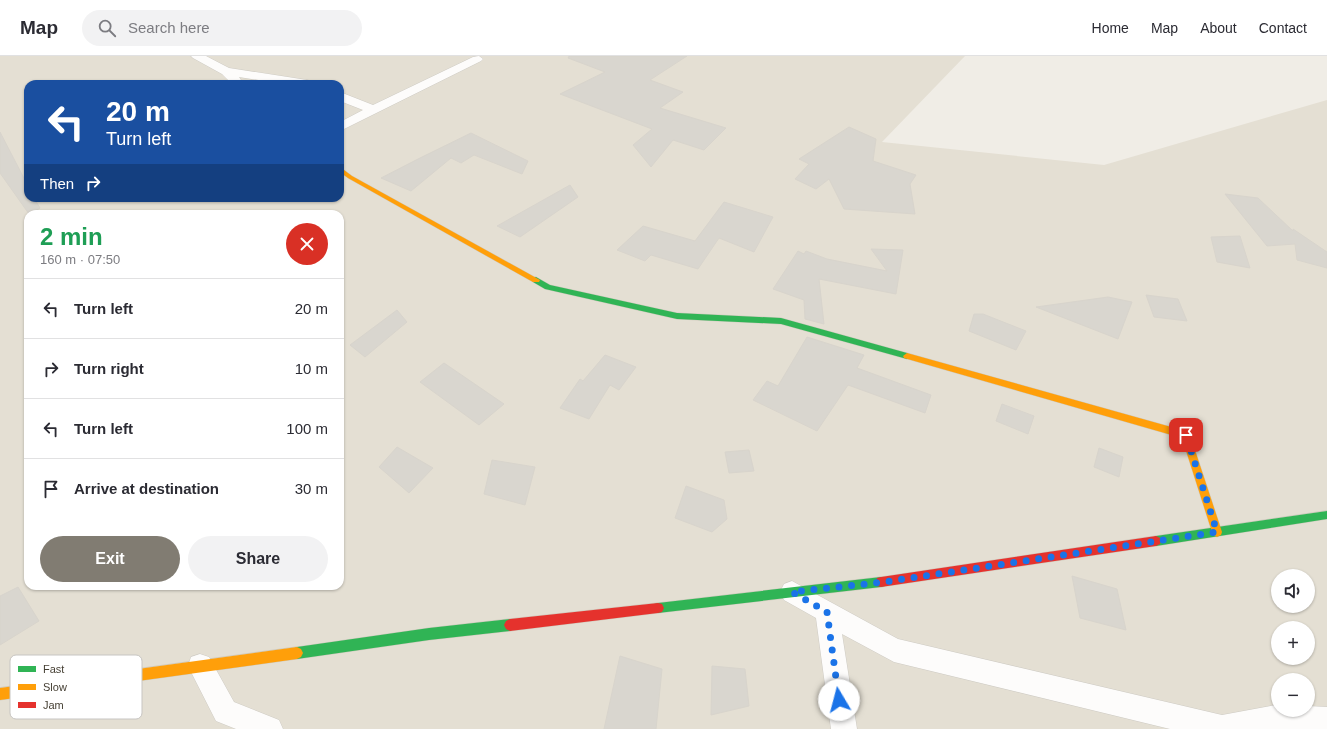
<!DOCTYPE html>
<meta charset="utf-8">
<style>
:root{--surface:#fff;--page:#f2f2f3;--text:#2b2b33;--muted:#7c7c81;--line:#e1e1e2;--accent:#817c72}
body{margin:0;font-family:Arial,sans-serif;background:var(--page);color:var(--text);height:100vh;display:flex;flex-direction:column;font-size:15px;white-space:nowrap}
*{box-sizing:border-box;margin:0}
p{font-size:13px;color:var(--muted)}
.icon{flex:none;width:22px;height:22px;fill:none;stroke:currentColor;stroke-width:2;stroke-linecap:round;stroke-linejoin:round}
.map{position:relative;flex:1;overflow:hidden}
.details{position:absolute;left:24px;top:154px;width:320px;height:380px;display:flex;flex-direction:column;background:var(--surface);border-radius:12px;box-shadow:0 1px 3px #0004}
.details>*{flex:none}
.banner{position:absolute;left:24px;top:24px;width:320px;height:122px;border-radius:12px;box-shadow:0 1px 3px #0004;background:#1a4fa0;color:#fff;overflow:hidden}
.controls{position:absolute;left:1271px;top:513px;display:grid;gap:8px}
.controls a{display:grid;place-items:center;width:44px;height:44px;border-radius:50%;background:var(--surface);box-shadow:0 1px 3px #0004;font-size:20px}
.pin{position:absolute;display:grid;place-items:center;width:34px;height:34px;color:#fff;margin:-17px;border-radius:8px;box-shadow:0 2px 6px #0006}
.me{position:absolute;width:44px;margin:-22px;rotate:352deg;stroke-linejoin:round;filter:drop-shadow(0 0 3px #0008)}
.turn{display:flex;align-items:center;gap:14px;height:84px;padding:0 16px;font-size:18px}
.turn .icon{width:52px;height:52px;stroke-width:2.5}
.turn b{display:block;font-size:28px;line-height:34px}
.then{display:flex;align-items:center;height:38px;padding:0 16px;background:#0003;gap:8px;font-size:15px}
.round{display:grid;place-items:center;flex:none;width:42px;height:42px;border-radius:21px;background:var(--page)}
.summary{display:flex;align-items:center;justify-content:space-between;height:68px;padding:0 16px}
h1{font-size:24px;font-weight:800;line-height:30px;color:#1e9e55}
.action{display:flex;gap:8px;margin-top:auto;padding:8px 16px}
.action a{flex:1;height:46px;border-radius:24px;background:var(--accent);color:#fff;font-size:16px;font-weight:800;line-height:46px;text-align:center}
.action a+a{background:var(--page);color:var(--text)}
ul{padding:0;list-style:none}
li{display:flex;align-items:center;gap:12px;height:60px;padding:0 16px;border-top:1px solid var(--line)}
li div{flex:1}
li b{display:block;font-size:15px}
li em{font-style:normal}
header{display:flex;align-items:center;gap:24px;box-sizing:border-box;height:56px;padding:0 20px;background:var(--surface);border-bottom:1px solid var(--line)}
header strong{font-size:19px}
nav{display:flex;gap:22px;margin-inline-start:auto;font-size:14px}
.search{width:280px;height:36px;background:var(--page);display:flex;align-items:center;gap:10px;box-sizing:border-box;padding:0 14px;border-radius:22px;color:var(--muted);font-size:15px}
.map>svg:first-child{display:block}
</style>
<header>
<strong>Map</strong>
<div class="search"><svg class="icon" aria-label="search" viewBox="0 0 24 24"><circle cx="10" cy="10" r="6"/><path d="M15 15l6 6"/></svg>Search here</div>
<nav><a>Home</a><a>Map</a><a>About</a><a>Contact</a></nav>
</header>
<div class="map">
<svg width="1327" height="673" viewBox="0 0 1327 673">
<rect width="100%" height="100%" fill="#f0ede6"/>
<path fill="#e4dfd3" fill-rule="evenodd" d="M 0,0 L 965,0 L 882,86 L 1104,109 L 1327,44 L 1327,673 L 0,673 ZM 28,28 L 340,28 L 340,142 L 28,142 ZM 28,158 L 340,158 L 340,530 L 28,530 ZM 1278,520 L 1308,520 L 1308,550 L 1278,550 ZM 1278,572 L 1308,572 L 1308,602 L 1278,602 ZM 1278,624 L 1308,624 L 1308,654 L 1278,654 Z"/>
<path fill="#d9d6cf" stroke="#d8d4cc" d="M 569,0 L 687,0 L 650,24 L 683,36 L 660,52 L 726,72 L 704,94 L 673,84 L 651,111 L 633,89 L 652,73 L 560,38 L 605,16 L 568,2 Z
M 849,71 L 876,83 L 873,105 L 916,119 L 910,128 L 915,158 L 844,153 L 829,123 L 816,133 L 795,123 L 809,108 L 799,103 Z
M 0,76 L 28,130 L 28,142 L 34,142 L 40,152 L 31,158 L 29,158 L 0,117 Z
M 471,77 L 528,105 L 522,118 L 474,99 L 461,107 L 451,102 L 411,135 L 381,122 L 420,102 Z
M 570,129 L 578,141 L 520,181 L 497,170 Z
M 1225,138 L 1258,142 L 1293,175 L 1293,173 L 1327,196 L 1327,212 L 1297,204 L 1295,188 L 1267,190 Z
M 724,146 L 773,161 L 754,196 L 719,182 L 698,213 L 651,199 L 645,205 L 617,194 L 643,170 L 695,185 Z
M 1240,180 L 1250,212 L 1217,206 L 1211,181 Z
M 871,193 L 903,194 L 896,238 L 819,223 L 824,268 L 805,263 L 804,244 L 773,233 L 798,195 L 804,198 L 806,195 L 827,203 L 887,215 Z
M 1146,239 L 1178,243 L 1187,265 L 1154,261 Z
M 1108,241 L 1132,246 L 1118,283 L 1036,251 Z
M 397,254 L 407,266 L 365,301 L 350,289 Z
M 974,258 L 983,258 L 1026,275 L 1016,294 L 969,275 Z
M 807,281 L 864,299 L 857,312 L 931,339 L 925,357 L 848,329 L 817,375 L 753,344 L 767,325 L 778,330 Z
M 605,299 L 636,311 L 619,334 L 610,329 L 589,363 L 560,352 L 580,323 L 583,325 Z
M 444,307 L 504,348 L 479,369 L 420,326 Z
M 1002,348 L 1034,360 L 1028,378 L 996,365 Z
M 397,391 L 433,412 L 409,437 L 379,411 Z
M 1099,392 L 1123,401 L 1119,421 L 1094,411 Z
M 749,394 L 754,415 L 729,417 L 725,396 Z
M 492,404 L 535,411 L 525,449 L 484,438 Z
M 686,430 L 724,444 L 727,463 L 712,476 L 675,462 Z
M 1072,520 L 1117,533 L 1126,574 L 1080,562 Z
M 18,531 L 39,565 L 0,589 L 0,540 Z
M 620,600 L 662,613 L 656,673 L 604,673 Z
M 712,610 L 745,613 L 749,650 L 711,659 Z"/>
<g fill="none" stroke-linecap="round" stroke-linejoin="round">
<g stroke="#cecbc4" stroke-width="1">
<path id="street" d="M 191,0 L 206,0 L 229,12 L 307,24 L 311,25 L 313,28 L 284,28 L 239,21 L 241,24 L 239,27 L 231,27 L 222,18 L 193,2 Z
M 479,0 L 483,3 L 481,5 L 340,75 L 340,66 L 363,54 L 340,45 L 340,36 L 373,49 L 473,1 Z
M 792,525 L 898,583 L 1222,659 L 1276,649 L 1278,649 L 1278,654 L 1308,654 L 1308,650 L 1327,651 L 1327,673 L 1170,673 L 894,606 L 842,578 L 857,673 L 831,673 L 816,562 L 784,544 L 780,536 L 784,528 Z
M 200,598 L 209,601 L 234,646 L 279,664 L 283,673 L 236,673 L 216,665 L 188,610 L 191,601 Z"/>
</g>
<g stroke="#cfcabd" stroke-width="1">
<path id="fast" d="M 536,221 L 550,229 L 677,257 L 781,262 L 907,297 L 911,300 L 907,303 L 781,268 L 677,263 L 545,233 L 533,226 L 532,224 L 533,222 Z
M 1327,455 L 1327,463 L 1156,490 L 1152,488 L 1151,485 L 1152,482 L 1156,480 Z
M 881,521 L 885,522 L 886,526 L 885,530 L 881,531 L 658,557 L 654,556 L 652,552 L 654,548 L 658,547 Z
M 510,563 L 514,565 L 516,569 L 514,573 L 510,575 L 429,584 L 297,603 L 293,601 L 291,597 L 293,593 L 297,591 L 429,572 Z"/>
</g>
<g stroke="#cfcabd" stroke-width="1">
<path id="slow" d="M 340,111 L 352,120 L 540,224 L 539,226 L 533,226 L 348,122 L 340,116 Z
M 907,297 L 1189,376 L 1222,476 L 1221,479 L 1217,481 L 1213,479 L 1212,476 L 1182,382 L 904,302 L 903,300 Z
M 297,591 L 301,593 L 303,597 L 301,601 L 297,603 L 0,644 L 0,632 Z"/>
</g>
<g stroke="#cfcabd" stroke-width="1">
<path id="jam" d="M 1156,480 L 1160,482 L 1161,485 L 1160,488 L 1156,490 L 881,531 L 877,530 L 876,526 L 877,522 L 881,521 Z
M 658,547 L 662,548 L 664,552 L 662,556 L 658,557 L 510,575 L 506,573 L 504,569 L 506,565 L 510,563 Z"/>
</g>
<use href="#street" fill="#fdfcfb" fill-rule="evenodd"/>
<use href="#fast" fill="#30b455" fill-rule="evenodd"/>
<use href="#slow" fill="#ff9f0a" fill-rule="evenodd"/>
<use href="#jam" fill="#e5322d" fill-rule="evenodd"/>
</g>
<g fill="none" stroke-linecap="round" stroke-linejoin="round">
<path stroke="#1a73e8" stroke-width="7" stroke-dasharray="0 12.6" d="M 839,644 L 827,556 L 792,536 L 884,526 L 1217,476 L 1186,379"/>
</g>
<rect x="10" y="599" width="132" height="64" rx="6" fill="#fff" stroke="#c7c5c2" stroke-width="1"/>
<rect x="18" y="610" width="18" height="6" fill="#30b455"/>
<rect x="18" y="628" width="18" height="6" fill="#ff9f0a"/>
<rect x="18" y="646" width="18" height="6" fill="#e5322d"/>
<g font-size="11" fill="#453f33">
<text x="43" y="617">Fast</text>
<text x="43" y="635">Slow</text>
<text x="43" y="653">Jam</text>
</g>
</svg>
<div class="controls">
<a><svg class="icon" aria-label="sound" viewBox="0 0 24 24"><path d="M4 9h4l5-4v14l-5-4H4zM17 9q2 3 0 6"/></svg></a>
<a>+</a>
<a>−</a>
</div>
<div class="pin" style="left:1186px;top:379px;background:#d93025"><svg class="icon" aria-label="arrive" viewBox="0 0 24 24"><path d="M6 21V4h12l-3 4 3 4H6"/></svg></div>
<svg class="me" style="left:839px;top:644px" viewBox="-20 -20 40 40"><circle r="19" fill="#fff"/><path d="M0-13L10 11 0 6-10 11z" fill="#1a73e8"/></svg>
<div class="banner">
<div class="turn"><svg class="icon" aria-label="left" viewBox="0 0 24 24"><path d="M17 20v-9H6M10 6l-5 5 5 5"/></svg><div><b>20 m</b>Turn left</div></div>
<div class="then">Then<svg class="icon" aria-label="right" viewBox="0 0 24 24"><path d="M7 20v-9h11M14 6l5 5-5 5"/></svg></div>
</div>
<section class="details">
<div class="summary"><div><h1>2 min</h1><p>160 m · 07:50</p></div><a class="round" style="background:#d93025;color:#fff"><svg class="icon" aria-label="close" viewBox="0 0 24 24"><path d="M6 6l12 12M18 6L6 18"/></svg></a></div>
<ul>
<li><svg class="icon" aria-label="left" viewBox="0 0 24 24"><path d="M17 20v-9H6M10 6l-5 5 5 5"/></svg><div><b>Turn left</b></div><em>20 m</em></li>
<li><svg class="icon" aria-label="right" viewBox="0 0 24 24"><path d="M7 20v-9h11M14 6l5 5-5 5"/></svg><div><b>Turn right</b></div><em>10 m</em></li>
<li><svg class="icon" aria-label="left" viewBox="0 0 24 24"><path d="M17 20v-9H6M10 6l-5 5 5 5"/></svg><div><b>Turn left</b></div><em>100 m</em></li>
<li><svg class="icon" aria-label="arrive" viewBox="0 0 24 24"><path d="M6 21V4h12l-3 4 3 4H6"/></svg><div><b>Arrive at destination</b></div><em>30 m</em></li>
</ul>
<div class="action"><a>Exit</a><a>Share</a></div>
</section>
</div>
